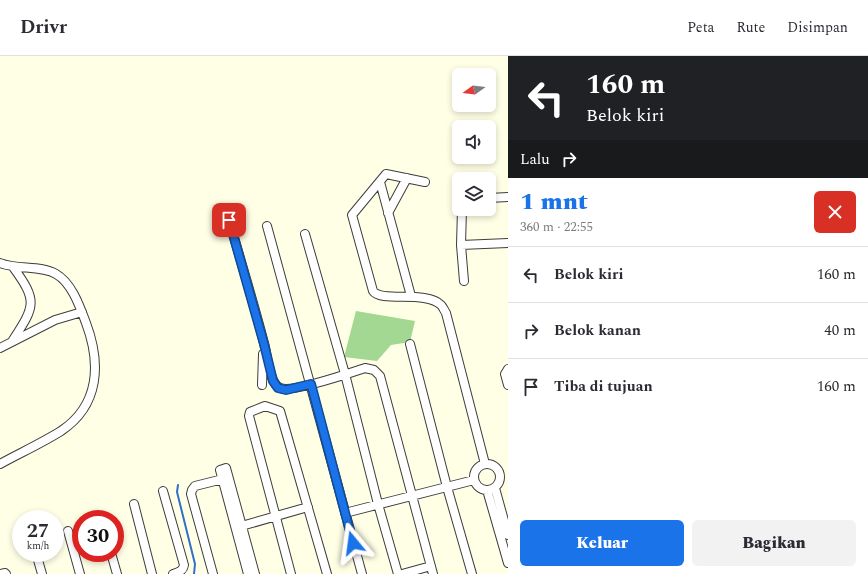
<!DOCTYPE html>
<html lang="id">
<meta charset="utf-8">
<style>
:root{--surface:#fff;--page:#f2f2f3;--text:#2b2b33;--muted:#7c7c81;--line:#e1e1e2;--accent:#1a73e8}
body{margin:0;font-family:Spectral,serif;background:var(--page);color:var(--text);height:100vh;display:flex;flex-direction:column;font-size:15px;white-space:nowrap}
*{box-sizing:border-box;margin:0}
p{font-size:13px;color:var(--muted)}
.icon{flex:none;width:22px;height:22px;fill:none;stroke:currentColor;stroke-width:2;stroke-linecap:round;stroke-linejoin:round}
.map{position:relative;flex:1;overflow:hidden}
.details{display:flex;flex-direction:column;background:var(--surface);width:360px}
.details>*{flex:none}
.top-card{background:#202124;color:#fff;overflow:hidden}
.needle{width:26px;rotate:255deg}
.buttons{position:absolute;left:452px;top:12px;display:grid;gap:8px}
.buttons a{display:grid;place-items:center;width:44px;height:44px;border-radius:6px;background:var(--surface);box-shadow:0 2px 6px #0003;font-size:20px}
.speed{position:absolute;left:12px;top:454px;display:flex;gap:8px;font-size:20px;font-weight:700;text-align:center}
.speed>*{display:grid;place-content:center;width:52px;height:52px;border-radius:50%;background:var(--surface);box-shadow:0 2px 6px #0003;line-height:1}
.speed small{font-size:10px;font-weight:400}
.speed .limit{border:6px solid #d22;background:#fff;color:#111}
.pin{position:absolute;display:grid;place-items:center;width:34px;height:34px;color:#fff;margin:-17px;border-radius:8px;box-shadow:0 2px 6px #0006}
.me{position:absolute;width:44px;margin:-22px;rotate:344deg;stroke-linejoin:round;filter:drop-shadow(0 0 3px #0008)}
.turn{display:flex;align-items:center;gap:14px;height:84px;padding:0 12px;font-size:18px}
.turn .icon{width:52px;height:52px;stroke-width:2.5}
.turn b{display:block;font-size:28px;line-height:34px}
.then{display:flex;align-items:center;height:38px;padding:0 12px;background:#0003;gap:8px;font-size:15px}
.round{display:grid;place-items:center;flex:none;width:42px;height:42px;border-radius:6px;background:var(--page)}
.head{display:flex;align-items:center;justify-content:space-between;height:68px;padding:0 12px}
h1{font-size:24px;font-weight:800;line-height:30px;color:var(--accent)}
.button{display:flex;gap:8px;margin-top:auto;padding:8px 12px}
.button a{flex:1;height:46px;border-radius:6px;background:var(--accent);color:#fff;font-size:16px;font-weight:800;line-height:46px;text-align:center}
.button a+a{background:var(--page);color:var(--text)}
ul{padding:0;list-style:none}
li{display:flex;align-items:center;gap:12px;height:56px;padding:0 12px;border-top:1px solid var(--line)}
li div{flex:1}
li b{display:block;font-size:15px}
li em{font-style:normal}
header{display:flex;align-items:center;gap:24px;box-sizing:border-box;height:56px;padding:0 20px;background:var(--surface);border-bottom:1px solid var(--line)}
header strong{font-size:19px}
nav{display:flex;gap:22px;margin-inline-start:auto;font-size:14px}
main{display:flex;flex:1;min-height:0}
.map>svg:first-child{display:block}
</style>
<header>
<strong>Drivr</strong>
<nav><a>Peta</a><a>Rute</a><a>Disimpan</a></nav>
</header>
<main>
<div class="map">
<svg width="508" height="518" viewBox="0 0 508 518">
<rect width="100%" height="100%" fill="#ffffe6"/>
<path fill="#a2d891" d="M 356,255 L 415,265 L 410,286 L 391,289 L 377,305 L 344,301 Z"/>
<g fill="none" stroke-linecap="round" stroke-linejoin="round">
<path stroke="#336fcc" stroke-width="2" d="M 178,429 L 177,436 L 195,508 L 194,518"/>
<g stroke="#3d3d3d" stroke-width="10">
<path id="minor" d="M 380,126 L 411,240
M 425,126 L 386,118 L 352,159 L 373,235 C 381,247 426,234 441,249 C 443,251 444,254 446,257 L 485,408
M 489,142 L 508,141
M 462,153 L 461,189 L 464,225
M 388,157 L 407,122
M 229,164 C 241,206 254,248 265,291 C 267,301 270,328 280,332 C 292,337 350,317 365,312 L 374,314 L 380,320 L 433,518
M 267,170 L 362,518
M 305,178 L 345,318 L 378,448 L 398,518
M 461,189 L 508,187
M 0,207 C 17,214 41,209 56,218 C 72,227 80,251 86,267 C 101,307 100,349 61,375 C 42,387 20,397 0,408
M 13,284 C 35,250 38,245 13,211
M 410,288 L 447,431 L 472,518
M 0,292 L 55,264 L 82,256
M 508,313 L 505,318 L 508,329
M 262,329 L 263,298
M474 421a13 13 0 1 1 26 0a13 13 0 1 1-26 0Z
M 495,432 L 508,479
M 487,434 L 508,507
M 163,435 L 184,509 C 183,515 179,516 173,518
M 134,448 L 152,518
M 345,457 L 474,424
M 102,462 L 102,463
M 238,471 L 308,451
M 68,475 L 80,518
M 36,497 L 42,518
M 111,497 L 117,518
M 0,518 L 5,517 L 6,518
M 213,518 L 191,438 L 192,434 L 195,430 L 223,423
M 248,518 L 220,414 L 226,412 L 255,518
M 291,518 L 249,360 L 250,356 L 265,350 L 280,355 L 327,518
M 402,518 L 431,510"/>
</g>
<use href="#minor" stroke="#fff" stroke-width="8"/>
</g>
<g fill="none" stroke-linecap="round" stroke-linejoin="round">
<g stroke="#114b97" stroke-width="10">
<path id="route" d="M 229,164 L 264,288 L 273,325 L 278,332 L 286,334 L 311,328 L 353,487"/>
</g>
<use href="#route" stroke="#1a73e8" stroke-width="7"/>
</g>
</svg>
<div class="buttons">
<a><svg class="needle" viewBox="-14 -14 28 28"><path d="M0-13l5 13h-10z" fill="#e53935"/><path d="M0 13l5-13h-10z" fill="#7c7c81"/></svg></a>
<a><svg class="icon" aria-label="sound" viewBox="0 0 24 24"><path d="M4 9h4l5-4v14l-5-4H4zM17 9q2 3 0 6"/></svg></a>
<a><svg class="icon" aria-label="layers" viewBox="0 0 24 24"><path d="M12 4l9 5-9 5-9-5zM3 14l9 5 9-5"/></svg></a>
</div>
<div class="speed"><div>27<small>km/h</small></div><div class="limit">30</div></div>
<div class="pin" style="left:229px;top:164px;background:#d93025"><svg class="icon" aria-label="arrive" viewBox="0 0 24 24"><path d="M6 21V4h12l-3 4 3 4H6"/></svg></div>
<svg class="me" style="left:353px;top:487px" viewBox="-20 -20 40 40"><path d="M0-17L14 15 0 8-14 15z" fill="#1a73e8" stroke="#fff" stroke-width="4"/></svg>
</div>
<section class="details">
<div class="top-card">
<div class="turn"><svg class="icon" aria-label="left" viewBox="0 0 24 24"><path d="M17 20v-9H6M10 6l-5 5 5 5"/></svg><div><b>160 m</b>Belok kiri</div></div>
<div class="then">Lalu<svg class="icon" aria-label="right" viewBox="0 0 24 24"><path d="M7 20v-9h11M14 6l5 5-5 5"/></svg></div>
</div>
<div class="head"><div><h1>1 mnt</h1><p>360 m · 22:55</p></div><a class="round" style="background:#d93025;color:#fff"><svg class="icon" aria-label="close" viewBox="0 0 24 24"><path d="M6 6l12 12M18 6L6 18"/></svg></a></div>
<ul>
<li><svg class="icon" aria-label="left" viewBox="0 0 24 24"><path d="M17 20v-9H6M10 6l-5 5 5 5"/></svg><div><b>Belok kiri</b></div><em>160 m</em></li>
<li><svg class="icon" aria-label="right" viewBox="0 0 24 24"><path d="M7 20v-9h11M14 6l5 5-5 5"/></svg><div><b>Belok kanan</b></div><em>40 m</em></li>
<li><svg class="icon" aria-label="arrive" viewBox="0 0 24 24"><path d="M6 21V4h12l-3 4 3 4H6"/></svg><div><b>Tiba di tujuan</b></div><em>160 m</em></li>
</ul>
<div class="button"><a>Keluar</a><a>Bagikan</a></div>
</section>
</main>
